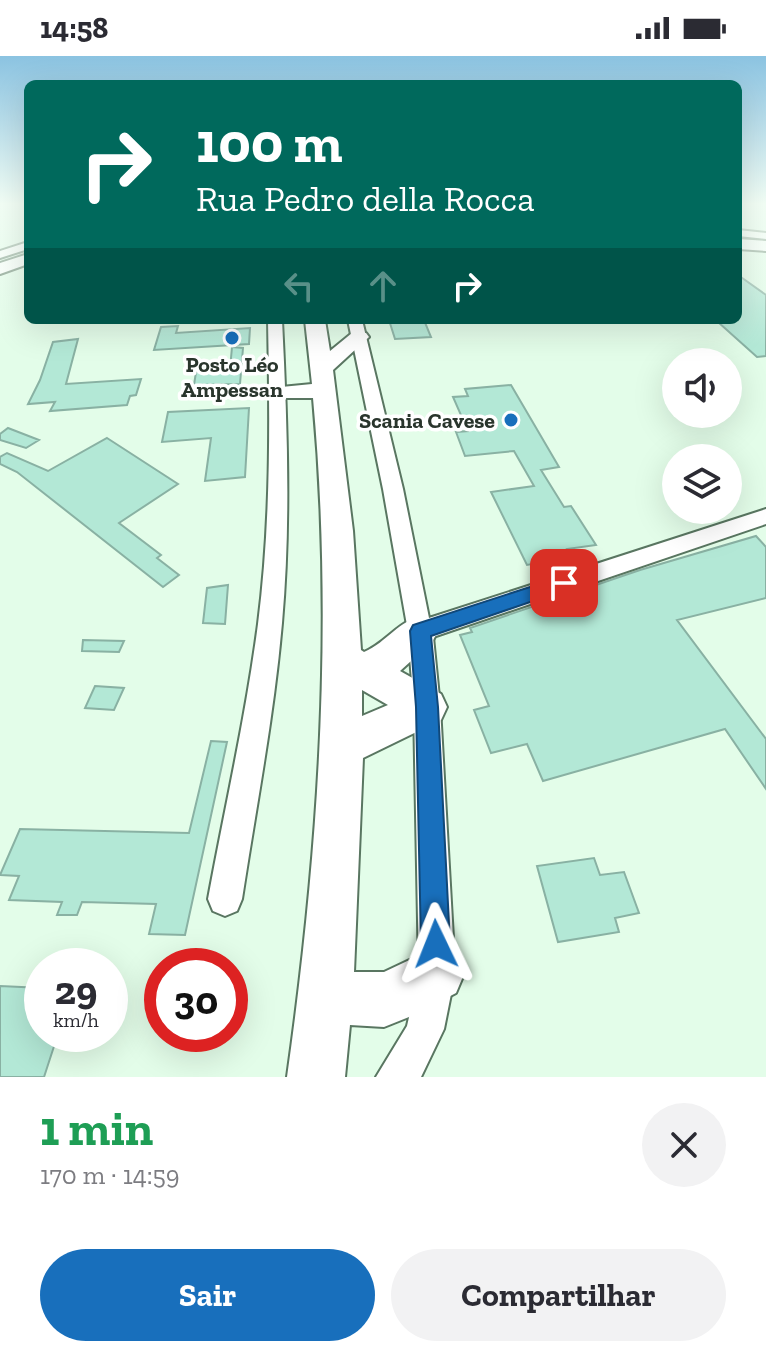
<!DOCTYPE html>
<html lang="pt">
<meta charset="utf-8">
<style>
:root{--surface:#fff;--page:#f2f2f3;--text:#2b2b33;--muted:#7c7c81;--accent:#186fbc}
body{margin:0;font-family:"Zilla Slab",serif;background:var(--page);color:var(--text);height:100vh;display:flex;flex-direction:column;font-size:30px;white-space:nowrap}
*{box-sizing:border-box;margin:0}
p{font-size:26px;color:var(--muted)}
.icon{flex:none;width:44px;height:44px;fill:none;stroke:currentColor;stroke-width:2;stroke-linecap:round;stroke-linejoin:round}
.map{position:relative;height:1021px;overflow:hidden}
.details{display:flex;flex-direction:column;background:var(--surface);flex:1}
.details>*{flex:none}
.top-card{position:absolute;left:24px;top:24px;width:718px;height:244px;border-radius:12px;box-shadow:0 8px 32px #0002;background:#00695c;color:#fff;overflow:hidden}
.controls{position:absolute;left:662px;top:292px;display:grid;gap:16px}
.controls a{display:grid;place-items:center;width:80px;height:80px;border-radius:50%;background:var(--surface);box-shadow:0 8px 32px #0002;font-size:40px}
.speed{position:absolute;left:24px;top:892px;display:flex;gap:16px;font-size:40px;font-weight:700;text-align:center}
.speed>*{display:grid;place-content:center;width:104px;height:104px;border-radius:50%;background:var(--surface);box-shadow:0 8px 32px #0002;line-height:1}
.speed small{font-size:20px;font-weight:400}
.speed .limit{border:12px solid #d22;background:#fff;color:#111}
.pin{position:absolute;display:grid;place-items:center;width:68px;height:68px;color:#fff;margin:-34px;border-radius:16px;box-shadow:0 4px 12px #0006}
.me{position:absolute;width:88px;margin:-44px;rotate:358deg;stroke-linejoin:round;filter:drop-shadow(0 0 6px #0008)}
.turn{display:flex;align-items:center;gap:28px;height:168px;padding:0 40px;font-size:36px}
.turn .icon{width:104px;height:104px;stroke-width:2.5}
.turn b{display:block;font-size:56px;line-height:68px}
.lanes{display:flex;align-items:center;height:76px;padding:0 40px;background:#0003;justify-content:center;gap:40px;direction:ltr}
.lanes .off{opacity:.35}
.round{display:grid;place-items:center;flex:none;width:84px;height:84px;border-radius:42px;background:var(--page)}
.head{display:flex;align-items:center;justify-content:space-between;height:136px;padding:0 40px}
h1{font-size:48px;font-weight:800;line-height:60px;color:#1e9e55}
.primary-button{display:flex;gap:16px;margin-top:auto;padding:16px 40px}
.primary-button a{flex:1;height:92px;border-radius:48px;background:var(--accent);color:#fff;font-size:32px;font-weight:800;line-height:92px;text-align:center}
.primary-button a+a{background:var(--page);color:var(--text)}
.status{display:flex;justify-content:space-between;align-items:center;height:56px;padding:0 40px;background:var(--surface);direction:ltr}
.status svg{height:22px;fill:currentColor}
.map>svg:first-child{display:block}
</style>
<div class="status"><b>14:58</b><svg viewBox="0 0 49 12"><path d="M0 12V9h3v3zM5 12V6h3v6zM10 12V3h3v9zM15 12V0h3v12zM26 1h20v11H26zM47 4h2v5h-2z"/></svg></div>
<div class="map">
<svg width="766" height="1021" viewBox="0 0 766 1021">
<rect width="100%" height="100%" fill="#e3fde9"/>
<path fill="#b3e8d6" stroke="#89b1a3" stroke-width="2" d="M 738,219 L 766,239 L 766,300 L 757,301 L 718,266 L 738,264 Z
M 389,264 L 424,264 L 431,281 L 395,283 Z
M 178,270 L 176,277 L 250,272 L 249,288 L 154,294 L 161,271 Z
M 78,283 L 66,328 L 141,323 L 136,339 L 130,340 L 127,349 L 50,355 L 55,346 L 28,348 L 40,324 L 53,286 Z
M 232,291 L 243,292 L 240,328 L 194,329 L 196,316 L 230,313 Z
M 511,329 L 559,411 L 541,414 L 564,451 L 571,450 L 596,489 L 567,493 L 571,501 L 527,509 L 491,436 L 534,430 L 514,395 L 465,400 L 456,376 L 468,375 L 453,341 L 468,340 L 465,333 Z
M 249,352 L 245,421 L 205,425 L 211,382 L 162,386 L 168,356 Z
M 8,372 L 39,384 L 26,392 L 0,384 L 0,378 Z
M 107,382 L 178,428 L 119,467 L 161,499 L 157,502 L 179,519 L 163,531 L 17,416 L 0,408 L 0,401 L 7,397 L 48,415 Z
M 756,480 L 766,491 L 766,542 L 677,564 L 766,683 L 766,733 L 725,673 L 543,725 L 527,688 L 491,697 L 474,654 L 489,650 L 460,579 L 472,576 L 470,572 L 640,514 Z
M 228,529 L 225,568 L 203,567 L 207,532 Z
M 83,584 L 124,585 L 119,596 L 82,595 Z
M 95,630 L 124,632 L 114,654 L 85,652 Z
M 211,685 L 227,686 L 185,879 L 149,878 L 156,848 L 82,846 L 77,859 L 57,859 L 62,846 L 9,844 L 19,820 L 0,819 L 20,773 L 189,777 Z
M 594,802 L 600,819 L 624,816 L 639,857 L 615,862 L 619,876 L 558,886 L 537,810 Z
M 0,930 L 42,932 L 42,978 L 58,978 L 44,1021 L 0,1021 Z"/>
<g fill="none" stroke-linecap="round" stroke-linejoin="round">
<g stroke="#597661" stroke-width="4">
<path id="minor" d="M 738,174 L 766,177 L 766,183 L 738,180 Z
M 28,186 L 28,193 L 0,202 L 0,195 Z
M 268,264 L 282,264 C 287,365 291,466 282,567 C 274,660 256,751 242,843 L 237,855 L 225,860 L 213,855 L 208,843 C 225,751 246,660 258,568 C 271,467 270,365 268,264 Z
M 348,264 L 362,264 L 403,433 L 429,562 L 766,453 L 766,468 L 433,581 L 440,651 L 455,918 L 444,973 L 421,1021 L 376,1021 L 407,970 L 419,918 L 414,651 L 408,575 L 383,433 Z"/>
</g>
<g stroke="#597661" stroke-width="4">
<path id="highway" d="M 738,183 L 766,185 L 766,195 L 738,193 Z
M 28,198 L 28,208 L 0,218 L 0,207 Z
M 305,264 L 325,264 L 330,295 L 352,277 L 366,277 L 369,281 L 333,314 L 353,475 L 361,594 L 364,596 C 391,585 404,554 432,564 L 438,575 L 432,586 L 400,615 L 441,638 L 447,651 L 441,664 L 363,702 L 354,916 L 384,916 L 437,891 L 456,899 L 464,918 L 456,937 L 414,959 L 384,971 L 350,969 L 345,1021 L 287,1021 C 319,795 334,570 313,342 L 271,342 L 267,337 L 271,332 L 312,328 ZM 362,634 L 388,649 L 362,660 Z"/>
</g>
<use href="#minor" fill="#fff" fill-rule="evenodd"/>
<use href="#highway" fill="#fff" fill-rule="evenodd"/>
</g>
<linearGradient id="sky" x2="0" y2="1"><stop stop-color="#8bc3e1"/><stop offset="0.51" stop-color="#f2fef5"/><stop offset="1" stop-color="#f2fef5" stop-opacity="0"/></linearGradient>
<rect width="766" height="290" fill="url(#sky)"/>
<path fill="#186fbc" stroke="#10487a" stroke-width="2" d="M 564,520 L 571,522 L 574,527 L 571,532 L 431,580 L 438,651 L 450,888 L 446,899 L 436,903 L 425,899 L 421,888 L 416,651 L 410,575 L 413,569 Z"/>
<g fill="#186fbc" stroke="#fff" stroke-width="3">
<circle cx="232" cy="282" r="8"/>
<circle cx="511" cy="364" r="8"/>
</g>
<g text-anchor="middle" stroke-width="7" stroke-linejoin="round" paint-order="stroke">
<g font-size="22" font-weight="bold" fill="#29352c" stroke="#fff">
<text x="232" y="316">Posto Léo<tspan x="232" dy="25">Ampessan</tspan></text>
<text x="495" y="372" text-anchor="end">Scania Cavese</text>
</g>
</g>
</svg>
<div class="controls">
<a><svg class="icon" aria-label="sound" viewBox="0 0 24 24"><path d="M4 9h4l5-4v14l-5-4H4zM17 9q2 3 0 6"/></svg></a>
<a><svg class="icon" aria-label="layers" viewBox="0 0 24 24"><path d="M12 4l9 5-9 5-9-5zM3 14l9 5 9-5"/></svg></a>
</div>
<div class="speed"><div>29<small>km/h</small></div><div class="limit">30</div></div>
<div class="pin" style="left:564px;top:527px;background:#d93025"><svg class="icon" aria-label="arrive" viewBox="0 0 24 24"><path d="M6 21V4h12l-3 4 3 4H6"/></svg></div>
<svg class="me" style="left:436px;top:888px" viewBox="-20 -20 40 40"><path d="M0-17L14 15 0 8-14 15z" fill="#186fbc" stroke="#fff" stroke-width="4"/></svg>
<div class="top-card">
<div class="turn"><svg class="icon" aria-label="right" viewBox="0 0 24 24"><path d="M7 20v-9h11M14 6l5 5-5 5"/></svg><div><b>100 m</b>Rua Pedro della Rocca</div></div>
<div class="lanes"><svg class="icon off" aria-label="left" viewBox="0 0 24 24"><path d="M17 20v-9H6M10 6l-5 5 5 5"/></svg><svg class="icon off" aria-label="ahead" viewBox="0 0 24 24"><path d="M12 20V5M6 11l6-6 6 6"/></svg><svg class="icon" aria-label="right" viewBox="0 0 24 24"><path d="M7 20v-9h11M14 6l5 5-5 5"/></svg></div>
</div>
</div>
<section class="details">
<div class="head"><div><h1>1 min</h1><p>170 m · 14:59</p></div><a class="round"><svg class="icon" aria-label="close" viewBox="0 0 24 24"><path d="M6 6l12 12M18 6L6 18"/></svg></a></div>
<div class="primary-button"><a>Sair</a><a>Compartilhar</a></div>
</section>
